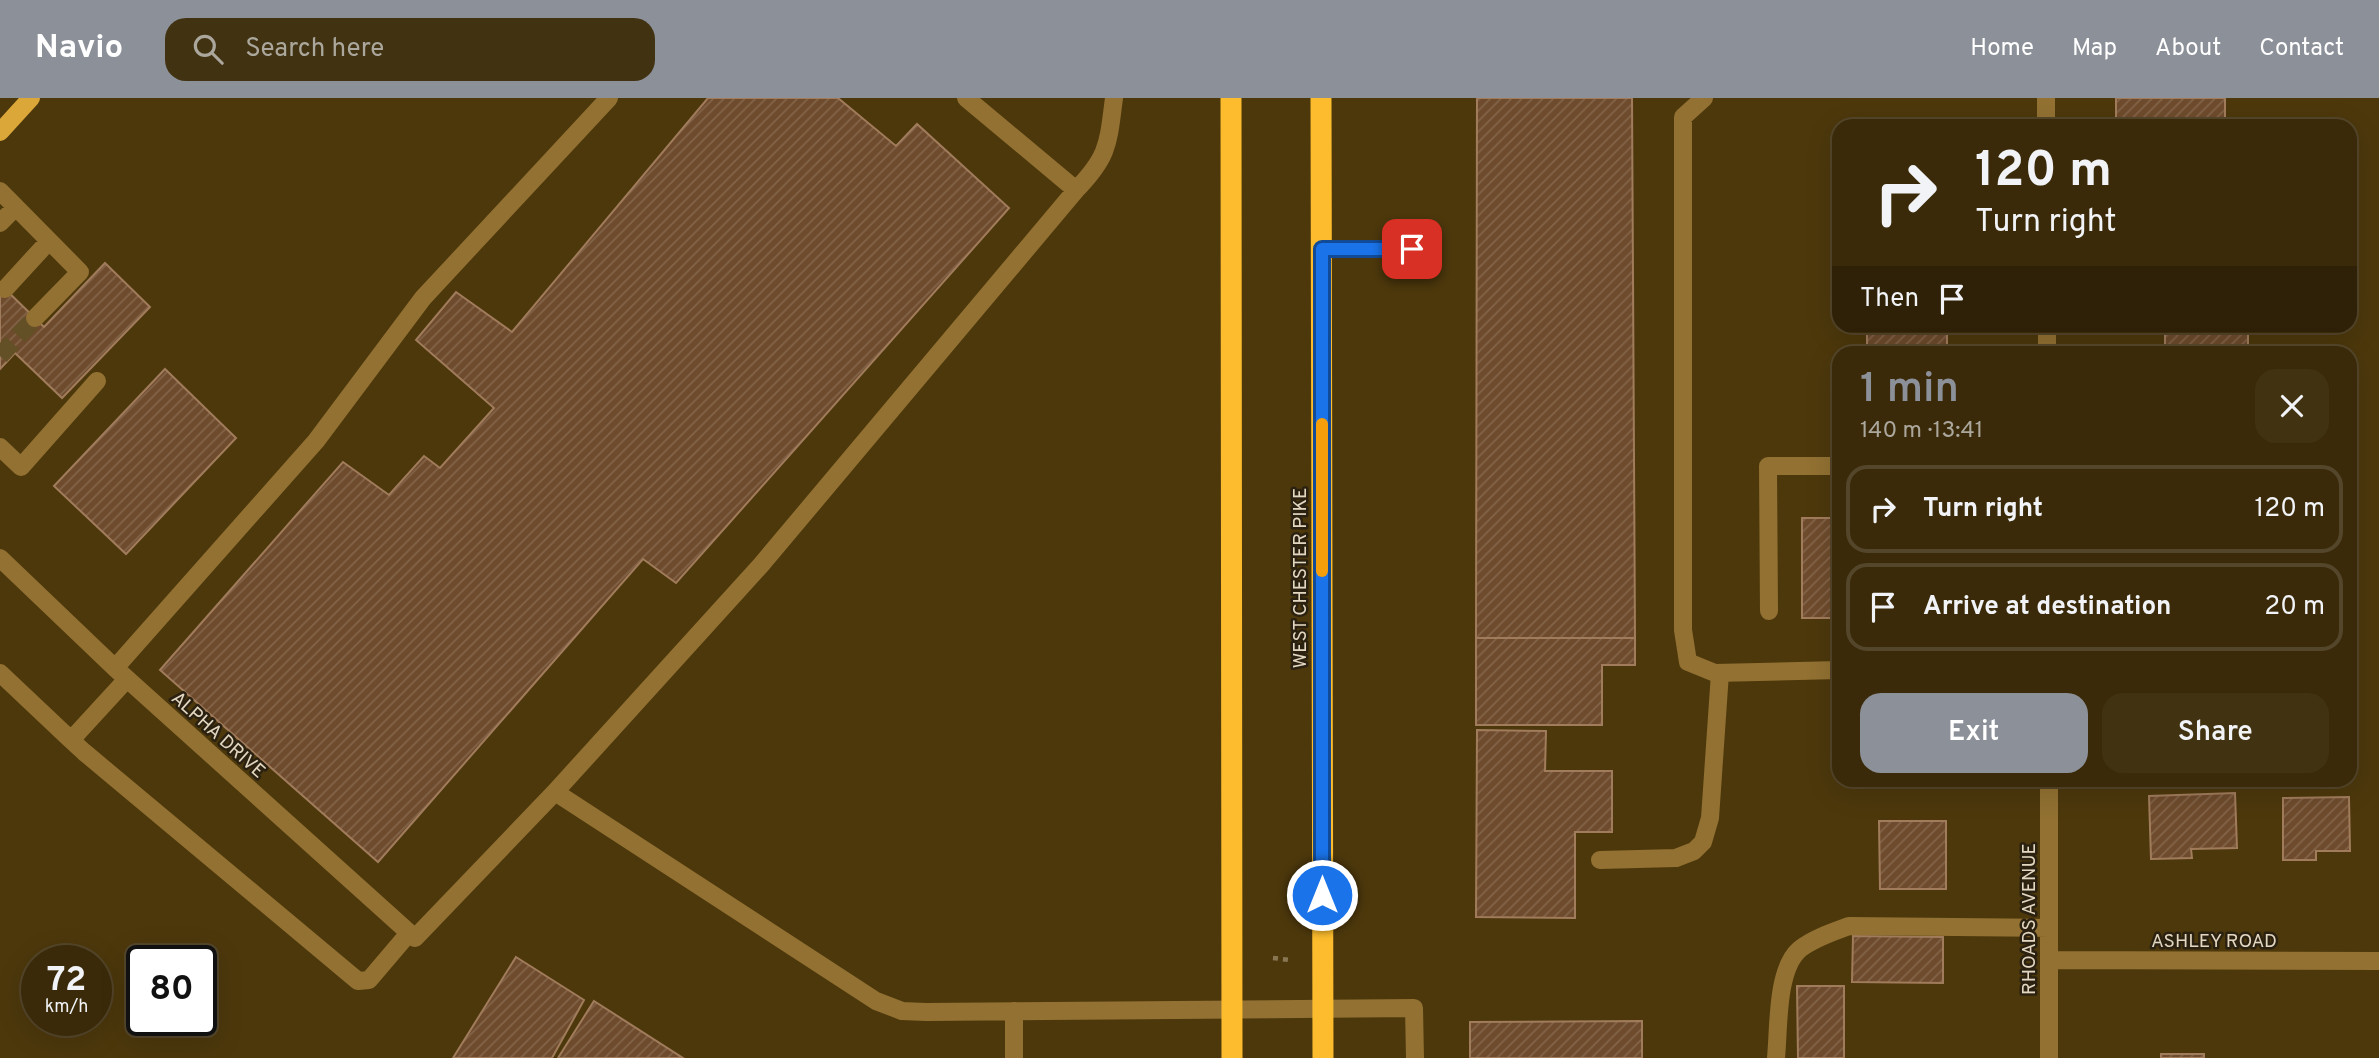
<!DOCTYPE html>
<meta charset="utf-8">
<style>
:root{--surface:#3a2a09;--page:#413212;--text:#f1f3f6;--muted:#aba79c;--line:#54462a;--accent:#8c9099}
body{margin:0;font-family:Overpass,sans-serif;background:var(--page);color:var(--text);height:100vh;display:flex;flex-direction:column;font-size:26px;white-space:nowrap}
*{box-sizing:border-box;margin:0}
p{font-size:23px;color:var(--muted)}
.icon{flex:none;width:38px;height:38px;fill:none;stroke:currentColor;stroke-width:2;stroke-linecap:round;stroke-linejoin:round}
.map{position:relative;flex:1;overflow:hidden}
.side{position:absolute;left:1832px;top:248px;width:525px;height:441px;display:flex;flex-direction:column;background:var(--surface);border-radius:21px;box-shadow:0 7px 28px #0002,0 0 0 2px var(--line)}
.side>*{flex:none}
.top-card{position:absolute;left:1832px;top:21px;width:525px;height:214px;border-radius:21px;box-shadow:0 7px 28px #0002,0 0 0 2px var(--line);background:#3a2a09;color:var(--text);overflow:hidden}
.speed{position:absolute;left:21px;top:847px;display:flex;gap:14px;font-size:35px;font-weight:700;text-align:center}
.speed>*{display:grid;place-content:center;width:91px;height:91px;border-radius:50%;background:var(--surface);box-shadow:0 7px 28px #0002,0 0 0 2px var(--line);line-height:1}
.speed small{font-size:18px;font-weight:400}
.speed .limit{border:4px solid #111;border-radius:10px;background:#fff;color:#111}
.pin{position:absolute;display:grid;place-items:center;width:60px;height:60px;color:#fff;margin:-30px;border-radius:14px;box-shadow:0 4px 10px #0006}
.me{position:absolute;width:77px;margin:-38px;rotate:0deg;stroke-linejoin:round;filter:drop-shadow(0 0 5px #0008)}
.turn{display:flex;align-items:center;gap:24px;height:147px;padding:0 28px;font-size:32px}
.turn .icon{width:91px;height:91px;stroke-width:2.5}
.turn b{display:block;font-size:49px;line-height:60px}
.then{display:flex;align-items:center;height:66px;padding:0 28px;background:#0003;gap:14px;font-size:26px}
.round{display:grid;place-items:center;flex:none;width:74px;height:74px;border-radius:21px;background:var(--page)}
.head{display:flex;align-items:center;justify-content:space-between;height:119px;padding:0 28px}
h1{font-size:42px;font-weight:600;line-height:52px;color:var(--accent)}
.button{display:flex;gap:14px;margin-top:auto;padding:14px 28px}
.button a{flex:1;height:80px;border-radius:21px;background:var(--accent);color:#fff;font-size:28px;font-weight:600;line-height:80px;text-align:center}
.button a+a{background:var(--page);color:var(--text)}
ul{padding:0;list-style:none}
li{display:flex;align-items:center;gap:21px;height:88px;margin:0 14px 10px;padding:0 14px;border:4px solid var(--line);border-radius:21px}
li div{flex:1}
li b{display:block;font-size:26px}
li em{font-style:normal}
header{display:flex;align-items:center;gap:42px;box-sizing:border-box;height:98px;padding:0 35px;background:var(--accent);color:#fff}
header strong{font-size:33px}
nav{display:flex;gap:38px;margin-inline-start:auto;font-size:24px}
.search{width:490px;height:63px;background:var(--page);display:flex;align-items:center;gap:18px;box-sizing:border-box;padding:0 24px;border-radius:21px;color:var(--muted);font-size:26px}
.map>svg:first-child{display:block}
</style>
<header>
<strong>Navio</strong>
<div class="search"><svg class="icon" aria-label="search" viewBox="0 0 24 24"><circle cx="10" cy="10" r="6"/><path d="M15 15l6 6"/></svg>Search here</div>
<nav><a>Home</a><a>Map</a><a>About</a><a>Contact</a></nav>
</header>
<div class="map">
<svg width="2379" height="960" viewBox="0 0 2379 960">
<defs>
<pattern id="building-hatch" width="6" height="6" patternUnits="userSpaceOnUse" patternTransform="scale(1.75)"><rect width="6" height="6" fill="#6e4b2c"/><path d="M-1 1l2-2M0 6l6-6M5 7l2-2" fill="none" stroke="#836449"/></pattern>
</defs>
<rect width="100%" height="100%" fill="#4d380c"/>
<path fill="url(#building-hatch)" stroke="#a17c5c" stroke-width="2" d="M 708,0 L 838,0 L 896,48 L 917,26 L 1009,110 L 676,485 L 643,461 L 378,764 L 160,572 L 343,364 L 389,397 L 424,358 L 440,370 L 494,310 L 416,242 L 456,194 L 512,234 Z
M 1477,0 L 1632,0 L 1635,540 L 1476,540 Z
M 2116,0 L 2225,0 L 2225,21 L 2116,21 Z
M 105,165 L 150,209 L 62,300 L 15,255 L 0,271 L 0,186 L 44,229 Z
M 1888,228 L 1947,228 L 1947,256 L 1867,256 L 1867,233 L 1888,233 Z
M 2165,228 L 2248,228 L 2248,256 L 2165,256 Z
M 165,271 L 236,340 L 126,456 L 54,388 Z
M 1802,420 L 1839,420 L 1839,520 L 1802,520 Z
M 1476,540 L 1635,540 L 1635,567 L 1602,567 L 1602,627 L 1476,627 Z
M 1477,632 L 1546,633 L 1545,673 L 1612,673 L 1612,734 L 1575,734 L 1575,820 L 1476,819 Z
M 2235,695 L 2237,750 L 2191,751 L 2192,760 L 2151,761 L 2149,698 Z
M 2349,699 L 2350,753 L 2316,753 L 2316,762 L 2283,762 L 2283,700 Z
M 1879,723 L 1946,723 L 1946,791 L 1880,791 Z
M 1853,838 L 1943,839 L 1943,885 L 1852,884 Z
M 516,859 L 584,902 L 552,960 L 453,960 Z
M 1797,888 L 1844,888 L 1844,960 L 1798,960 Z
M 594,903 L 683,960 L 558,960 Z
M 1642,923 L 1642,960 L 1470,960 L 1470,924 Z
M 2161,956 L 2204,956 L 2204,960 L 2161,960 Z"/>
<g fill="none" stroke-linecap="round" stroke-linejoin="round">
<path stroke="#645027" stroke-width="18" stroke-dasharray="18 9" stroke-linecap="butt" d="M 0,258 L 35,220"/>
<path stroke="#897754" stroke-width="4.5" stroke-dasharray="5 5" stroke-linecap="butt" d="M 1273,860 L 1290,862"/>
<path stroke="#927132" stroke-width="18" d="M 966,0 L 1076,92
M 1704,0 L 1683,19 L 1683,532 L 1688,564 L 1715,575 L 1839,572
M 2046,0 L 2046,28
M 0,93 L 80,174 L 35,220
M 0,125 L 16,109
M 1322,151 L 1412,151
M 5,191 L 49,143
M 2047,228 L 2047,256
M 0,349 L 21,369 L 97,283
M 0,460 L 115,570 L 415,840 L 555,694 L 761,467 L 1076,92 C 1109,58 1108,46 1114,0
M 1769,513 L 1768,368 L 1839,368
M 115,570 L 316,343 L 423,200 L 609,0
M 0,575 L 71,642
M 127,581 L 71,642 L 84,654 L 358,883 L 369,882 L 409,835
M 555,694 L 876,903 L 902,913 L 926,914 L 1414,910 L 1415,960
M 1600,762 L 1676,760 L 1694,753 L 1703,744 L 1710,720 L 1720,575
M 2049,862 L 2379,863
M 1014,960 L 1014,913
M 1776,960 C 1779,930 1776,871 1800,851 C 1814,840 1833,834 1849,828 L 2049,830
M 2049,960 L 2049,682"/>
<path stroke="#dca739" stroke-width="18" d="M 0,34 L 31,0"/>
<path stroke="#fcbc2d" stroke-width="21" d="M 1231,0 L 1232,960
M 1321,0 L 1323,960"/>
</g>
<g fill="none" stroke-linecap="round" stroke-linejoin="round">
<g stroke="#114b97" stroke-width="18">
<path id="route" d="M 1322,797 L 1322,151 L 1412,151"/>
</g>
<use href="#route" stroke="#1a73e8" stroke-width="12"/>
<path stroke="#f59e0b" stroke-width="12" d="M 1322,326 L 1322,473"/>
</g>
<g text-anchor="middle" stroke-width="5" stroke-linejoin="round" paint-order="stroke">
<g font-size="19" fill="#e3d7c1" stroke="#2b2110">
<text transform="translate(1299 480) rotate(-90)" y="7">WEST CHESTER PIKE</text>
<text transform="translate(219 636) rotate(42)" y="7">ALPHA DRIVE</text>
<text transform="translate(2028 821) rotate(-90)" y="7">RHOADS AVENUE</text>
<text x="2214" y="849">ASHLEY ROAD</text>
</g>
</g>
</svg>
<div class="speed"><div>72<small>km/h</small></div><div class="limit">80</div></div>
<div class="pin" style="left:1412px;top:151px;background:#d93025"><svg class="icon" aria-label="arrive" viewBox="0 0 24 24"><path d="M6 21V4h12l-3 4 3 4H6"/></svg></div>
<svg class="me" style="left:1322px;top:797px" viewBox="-20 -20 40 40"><circle r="17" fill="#1a73e8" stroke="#fff" stroke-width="3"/><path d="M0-11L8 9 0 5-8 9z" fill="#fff"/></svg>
<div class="top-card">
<div class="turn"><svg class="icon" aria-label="right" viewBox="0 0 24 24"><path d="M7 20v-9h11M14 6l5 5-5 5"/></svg><div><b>120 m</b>Turn right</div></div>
<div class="then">Then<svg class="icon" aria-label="arrive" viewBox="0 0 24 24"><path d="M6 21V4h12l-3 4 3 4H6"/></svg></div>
</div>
<section class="side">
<div class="head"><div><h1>1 min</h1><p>140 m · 13:41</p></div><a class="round"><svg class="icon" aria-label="close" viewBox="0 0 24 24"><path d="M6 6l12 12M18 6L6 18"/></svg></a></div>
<ul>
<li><svg class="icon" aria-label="right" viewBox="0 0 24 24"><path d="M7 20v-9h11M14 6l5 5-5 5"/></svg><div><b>Turn right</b></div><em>120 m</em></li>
<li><svg class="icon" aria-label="arrive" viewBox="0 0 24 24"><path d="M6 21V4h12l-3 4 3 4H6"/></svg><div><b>Arrive at destination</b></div><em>20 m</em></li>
</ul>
<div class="button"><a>Exit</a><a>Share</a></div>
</section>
</div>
